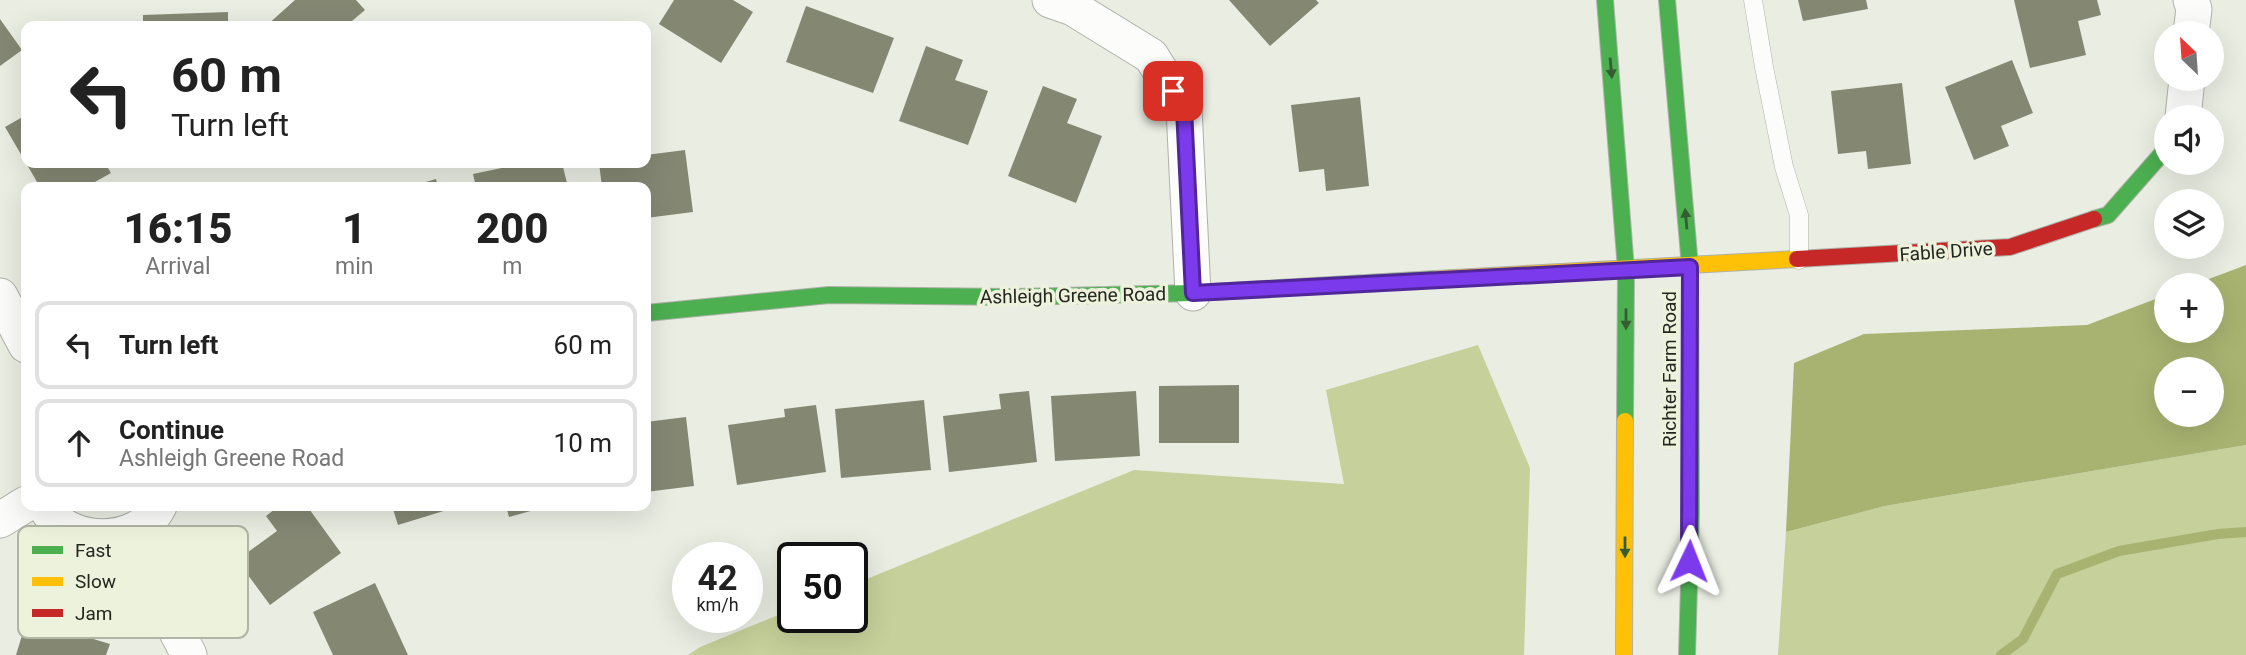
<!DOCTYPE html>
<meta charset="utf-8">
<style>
:root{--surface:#fff;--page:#f2f2f2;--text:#222;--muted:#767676;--line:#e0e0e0}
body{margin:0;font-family:Roboto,sans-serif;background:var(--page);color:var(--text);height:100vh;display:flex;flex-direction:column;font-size:26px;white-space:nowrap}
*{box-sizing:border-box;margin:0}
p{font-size:23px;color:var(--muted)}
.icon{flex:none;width:38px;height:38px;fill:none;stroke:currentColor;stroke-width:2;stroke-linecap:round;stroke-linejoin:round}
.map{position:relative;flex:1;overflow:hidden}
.side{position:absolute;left:21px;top:182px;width:630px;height:329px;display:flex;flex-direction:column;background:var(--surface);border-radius:14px;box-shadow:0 7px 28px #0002}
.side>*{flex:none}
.top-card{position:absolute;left:21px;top:21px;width:630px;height:147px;border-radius:14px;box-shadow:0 7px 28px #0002;background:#fff;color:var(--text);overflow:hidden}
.needle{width:46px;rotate:335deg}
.fabs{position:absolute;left:2154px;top:21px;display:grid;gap:14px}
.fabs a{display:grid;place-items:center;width:70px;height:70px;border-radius:50%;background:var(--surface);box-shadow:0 7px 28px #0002;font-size:35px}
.speed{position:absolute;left:672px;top:542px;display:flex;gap:14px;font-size:35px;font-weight:700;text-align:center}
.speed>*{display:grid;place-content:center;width:91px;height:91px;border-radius:50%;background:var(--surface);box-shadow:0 7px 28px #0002;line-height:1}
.speed small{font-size:18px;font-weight:400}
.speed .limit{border:4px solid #111;border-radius:10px;background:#fff;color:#111}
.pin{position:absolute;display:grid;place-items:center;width:60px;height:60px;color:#fff;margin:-30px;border-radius:14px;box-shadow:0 4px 10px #0006}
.me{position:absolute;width:77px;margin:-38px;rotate:2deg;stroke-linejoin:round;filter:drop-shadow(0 0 5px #0008)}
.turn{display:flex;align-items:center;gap:24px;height:147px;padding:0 35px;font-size:32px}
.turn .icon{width:91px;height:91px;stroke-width:2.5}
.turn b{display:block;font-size:49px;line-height:60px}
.eta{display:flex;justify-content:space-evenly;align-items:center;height:119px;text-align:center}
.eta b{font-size:42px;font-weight:800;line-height:49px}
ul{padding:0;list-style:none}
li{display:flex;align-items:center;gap:21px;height:88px;margin:0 14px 10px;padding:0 21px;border:4px solid var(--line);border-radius:14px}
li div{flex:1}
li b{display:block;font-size:26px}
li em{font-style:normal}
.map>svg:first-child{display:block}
</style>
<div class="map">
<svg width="2246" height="655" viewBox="0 0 2246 655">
<rect width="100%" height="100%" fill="#eaede2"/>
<path fill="#c6d09a" d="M 1478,345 L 1530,468 L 1524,655 L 688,655 L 700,647 L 793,609 L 793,618 L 852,618 L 852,585 L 1134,470 L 1344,484 L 1326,390 Z
M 2246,445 L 2246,655 L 1778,655 L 1786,532 L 1885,506 Z"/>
<path fill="#a8b371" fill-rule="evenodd" d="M 2246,265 L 2246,445 L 1885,506 L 1786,532 L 1794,363 L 1864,334 L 2087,325 L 2166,295 L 2166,331 L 2212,331 L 2212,285 L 2193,285 ZM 2166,369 L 2212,369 L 2212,415 L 2166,415 Z"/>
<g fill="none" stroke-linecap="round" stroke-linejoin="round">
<path stroke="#a8b371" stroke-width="10" d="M 2001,655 L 2023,639 L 2057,574 L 2119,551 L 2218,534 L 2246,532"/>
</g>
<path fill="#848873" d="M 295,0 L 356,0 L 365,10 L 346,26 L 266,26 Z
M 674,0 L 733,0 L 753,12 L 721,63 L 659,24 Z
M 1229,0 L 1316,0 L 1319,3 L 1270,46 Z
M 1798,0 L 1866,0 L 1868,9 L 1803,21 Z
M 2014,0 L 2097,0 L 2101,15 L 2078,21 L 2086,55 L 2030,68 Z
M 806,6 L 894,38 L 873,93 L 786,62 Z
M 228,12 L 228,26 L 143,26 L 143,15 Z
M 0,19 L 22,50 L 0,66 Z
M 926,46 L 963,60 L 955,80 L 988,91 L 968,145 L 899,121 Z
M 2012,60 L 2033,113 L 2001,126 L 2009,146 L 1974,160 L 1945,87 Z
M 1902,83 L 1911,164 L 1868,169 L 1866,151 L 1838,154 L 1831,91 Z
M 1043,86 L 1077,99 L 1067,123 L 1102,136 L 1076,203 L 1008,176 Z
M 1360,97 L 1369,186 L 1326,191 L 1324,169 L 1299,172 L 1291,105 Z
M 26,115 L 26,163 L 105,163 L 111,173 L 86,187 L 40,187 L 5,127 Z
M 685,150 L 693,212 L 646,218 L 646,187 L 602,187 L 599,163 L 646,163 L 646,155 Z
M 525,163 L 562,163 L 568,187 L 476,187 L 473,174 Z
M 436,179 L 438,187 L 409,187 Z
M 1239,385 L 1239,443 L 1159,443 L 1159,386 Z
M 1029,391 L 1037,462 L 949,472 L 943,416 L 1001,409 L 999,394 Z
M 1136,391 L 1140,456 L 1055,461 L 1051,396 Z
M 924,400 L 931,470 L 841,478 L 835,409 Z
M 816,405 L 826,472 L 737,485 L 728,425 L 785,417 L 784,409 Z
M 686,417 L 694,486 L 646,492 L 646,422 Z
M 279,506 L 307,506 L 341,553 L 270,605 L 237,560 L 277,531 L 266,516 Z
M 392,506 L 460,506 L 398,525 Z
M 506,506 L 545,506 L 545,507 L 509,517 Z
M 375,583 L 408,655 L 333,655 L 313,612 Z
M 27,619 L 110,644 L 106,655 L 16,655 Z"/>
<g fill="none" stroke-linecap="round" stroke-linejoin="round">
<g stroke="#afb2a9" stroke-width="19">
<path id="lane" d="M 1753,0 L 1764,67 L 1784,167 L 1799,215 L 1799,260"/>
</g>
<g stroke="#afb2a9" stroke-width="37">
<path id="street" d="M 1050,0 L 1073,8 L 1151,56 L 1184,109 L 1193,293
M 2191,0 L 2194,9 L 2191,33
M 2183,117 L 2187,79
M 0,296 L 26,345
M 45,506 C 65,546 138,548 159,506
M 0,520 L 26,504
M 126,535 L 189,655"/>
</g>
<g stroke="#afb2a9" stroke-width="18">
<path id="fast" d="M 1605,0 L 1626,270 L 1625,421
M 1667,0 L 1690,267 L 1691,513 L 1687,655
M 2094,219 L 2108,215 L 2166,149
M 646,313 L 829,295 L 1011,297 L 1193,293 L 1436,279"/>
</g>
<g stroke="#afb2a9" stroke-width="18">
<path id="slow" d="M 1436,279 L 1797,259
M 1624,655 L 1625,421"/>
</g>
<g stroke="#afb2a9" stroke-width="18">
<path id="jam" d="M 1797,259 L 2010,247 L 2094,219"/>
</g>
<use href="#lane" stroke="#fcfcfb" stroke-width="18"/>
<use href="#street" stroke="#fcfcfb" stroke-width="35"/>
<use href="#fast" stroke="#4caf50" stroke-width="16"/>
<use href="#slow" stroke="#ffc107" stroke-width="16"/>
<use href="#jam" stroke="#c62828" stroke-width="16"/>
</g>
<defs><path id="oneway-solid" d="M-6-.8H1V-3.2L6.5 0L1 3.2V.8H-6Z" transform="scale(1.75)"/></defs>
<g fill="#355d33">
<use href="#oneway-solid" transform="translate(1611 68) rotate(85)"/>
<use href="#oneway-solid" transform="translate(1686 219) rotate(-95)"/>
<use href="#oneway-solid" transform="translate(1626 319) rotate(90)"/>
<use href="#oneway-solid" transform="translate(1625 547) rotate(90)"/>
</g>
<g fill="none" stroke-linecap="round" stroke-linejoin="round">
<g stroke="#51269a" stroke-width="18">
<path id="route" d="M 1173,91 L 1184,109 L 1193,293 L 1690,267 L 1689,561"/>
</g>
<use href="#route" stroke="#7c3aed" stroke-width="12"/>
</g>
<g text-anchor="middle" stroke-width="7" stroke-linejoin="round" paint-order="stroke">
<g font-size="19" fill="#25261f" stroke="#edf2dd">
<text transform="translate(1946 251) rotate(-4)" y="7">Fable Drive</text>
<text transform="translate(1073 295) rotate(-1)" y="7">Ashleigh Greene Road</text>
<text transform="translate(1669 369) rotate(-90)" y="7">Richter Farm Road</text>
</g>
</g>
<rect x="18" y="526" width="230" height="112" rx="10" fill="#edf2dd" stroke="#b1b5a4" stroke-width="2"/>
<rect x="32" y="546" width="31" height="8" fill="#4caf50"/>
<rect x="32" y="577" width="31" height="9" fill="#ffc107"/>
<rect x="32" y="609" width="31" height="8" fill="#c62828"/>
<g font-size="19" fill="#25261f">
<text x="75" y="557">Fast</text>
<text x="75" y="588">Slow</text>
<text x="75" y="620">Jam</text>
</g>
</svg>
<div class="fabs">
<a><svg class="needle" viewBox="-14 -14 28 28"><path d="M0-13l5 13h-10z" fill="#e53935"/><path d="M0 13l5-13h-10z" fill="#767676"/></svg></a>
<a><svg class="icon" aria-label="sound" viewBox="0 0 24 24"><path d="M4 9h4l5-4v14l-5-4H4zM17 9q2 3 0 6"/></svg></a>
<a><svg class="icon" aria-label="layers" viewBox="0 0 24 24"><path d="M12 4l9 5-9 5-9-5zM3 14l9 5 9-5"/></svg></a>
<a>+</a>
<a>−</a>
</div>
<div class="speed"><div>42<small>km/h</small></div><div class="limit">50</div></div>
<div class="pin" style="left:1173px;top:91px;background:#d93025"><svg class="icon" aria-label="arrive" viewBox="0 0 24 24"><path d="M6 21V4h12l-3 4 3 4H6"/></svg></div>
<svg class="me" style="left:1689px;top:561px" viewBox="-20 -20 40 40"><path d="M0-17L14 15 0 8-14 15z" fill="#7c3aed" stroke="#fff" stroke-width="4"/></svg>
<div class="top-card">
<div class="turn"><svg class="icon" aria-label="left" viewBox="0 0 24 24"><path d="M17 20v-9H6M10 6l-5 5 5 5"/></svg><div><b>60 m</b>Turn left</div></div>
</div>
<section class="side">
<div class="eta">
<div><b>16:15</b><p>Arrival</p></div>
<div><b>1</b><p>min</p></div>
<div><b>200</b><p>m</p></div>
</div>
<ul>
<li><svg class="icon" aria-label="left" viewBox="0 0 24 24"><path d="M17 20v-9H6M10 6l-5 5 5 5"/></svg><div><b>Turn left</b></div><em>60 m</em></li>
<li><svg class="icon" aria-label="ahead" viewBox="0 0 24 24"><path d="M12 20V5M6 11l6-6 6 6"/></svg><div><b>Continue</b><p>Ashleigh Greene Road</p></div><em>10 m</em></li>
</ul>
</section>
</div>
